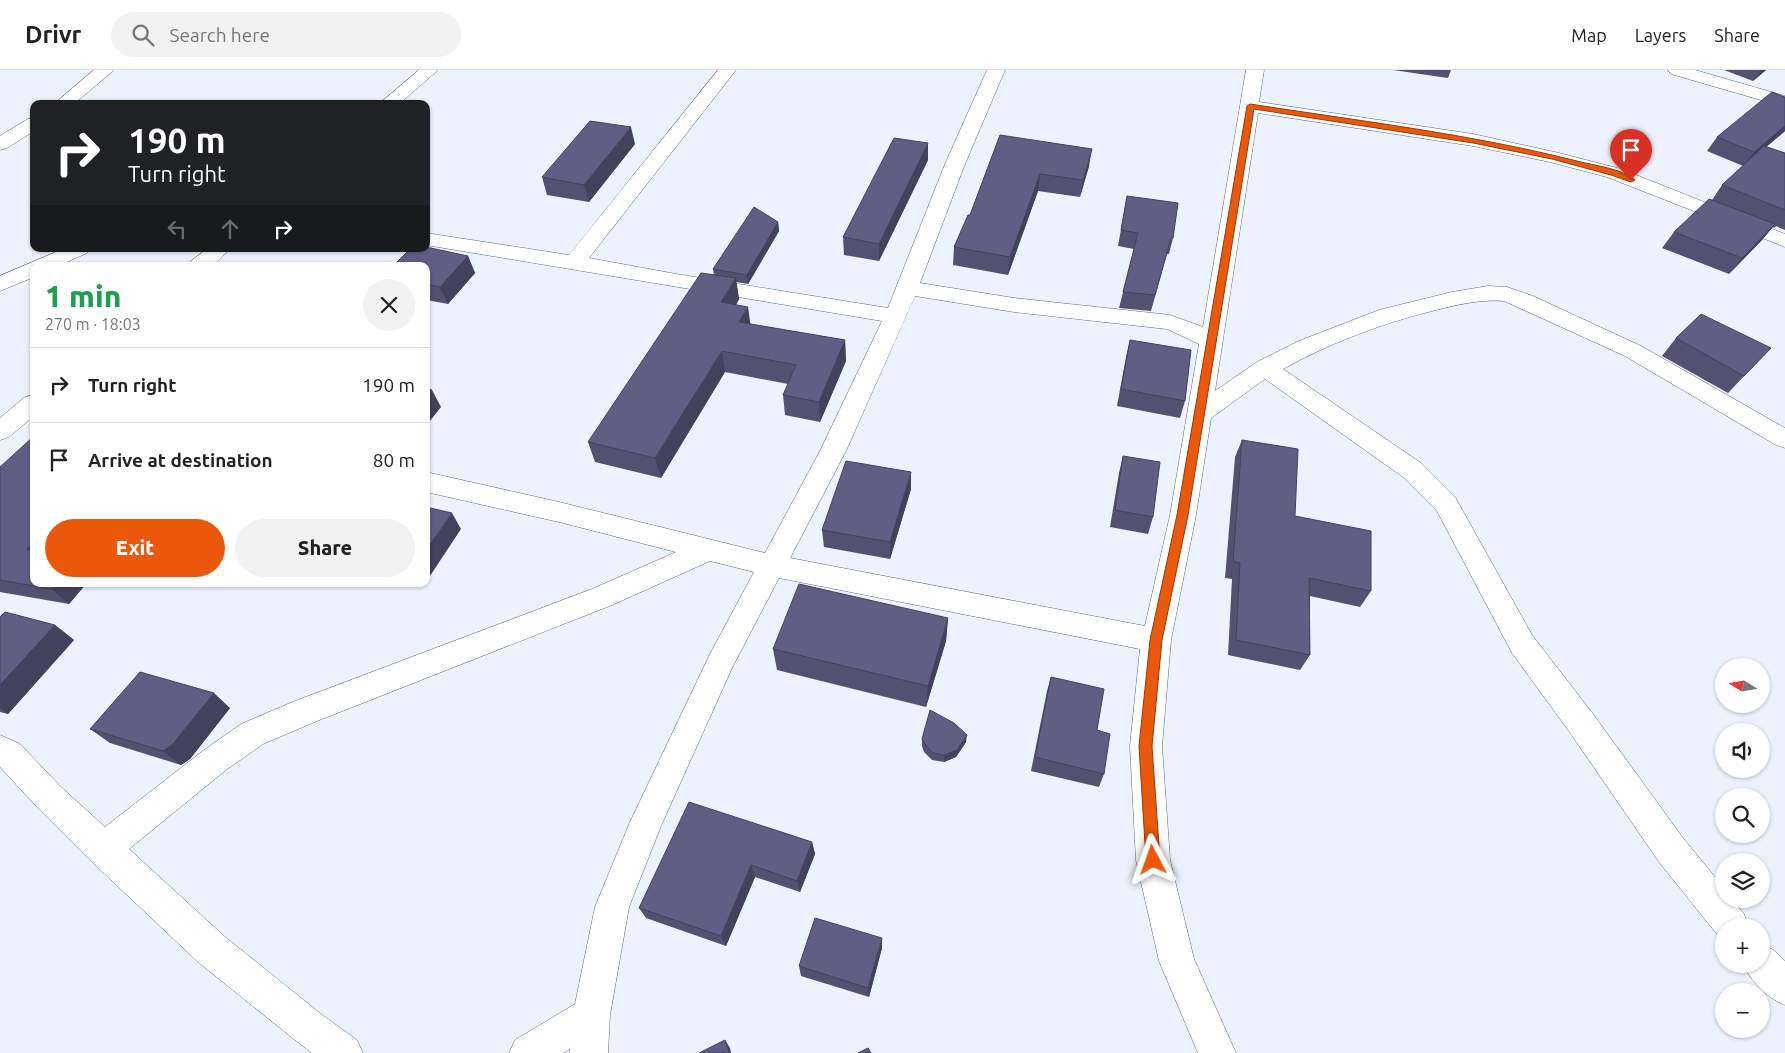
<!DOCTYPE html>
<meta charset="utf-8">
<style>
:root{--surface:#fff;--page:#f2f2f2;--text:#222;--muted:#767676;--line:#e0e0e0;--accent:#ea580c}
body{margin:0;font-family:Ubuntu,sans-serif;background:var(--page);color:var(--text);height:100vh;display:flex;flex-direction:column;font-size:19px;white-space:nowrap}
*{box-sizing:border-box;margin:0}
p{font-size:16px;color:var(--muted)}
.icon{flex:none;width:28px;height:28px;fill:none;stroke:currentColor;stroke-width:2;stroke-linecap:round;stroke-linejoin:round}
.map{position:relative;flex:1;overflow:hidden}
.side{position:absolute;left:30px;top:192px;width:400px;height:325px;display:flex;flex-direction:column;background:var(--surface);border-radius:10px;box-shadow:0 1px 4px #0004}
.side>*{flex:none}
.guide{position:absolute;left:30px;top:30px;width:400px;height:152px;border-radius:10px;box-shadow:0 1px 4px #0004;background:#202124;color:#fff;overflow:hidden}
.needle{width:32px;rotate:281deg}
.tools{position:absolute;left:1715px;top:588px;display:grid;gap:10px}
.tools a{display:grid;place-items:center;width:55px;height:55px;border-radius:50%;background:var(--surface);box-shadow:0 1px 4px #0004;font-size:25px}
.pin{position:absolute;display:grid;place-items:center;width:42px;height:42px;color:#fff;margin:-51px -21px;border-radius:50% 50% 50% 0;rotate:-45deg;box-shadow:0 0 5px #0007}
.pin .icon{rotate:45deg}
.me{position:absolute;width:55px;margin:-28px;rotate:356deg;stroke-linejoin:round;filter:drop-shadow(0 0 4px #0008)}
.turn{display:flex;align-items:center;gap:18px;height:105px;padding:0 15px;font-size:22px}
.turn .icon{width:65px;height:65px;stroke-width:2.5}
.turn b{display:block;font-size:35px;line-height:42px}
.lanes{display:flex;align-items:center;height:48px;padding:0 15px;background:#0003;justify-content:center;gap:25px;direction:ltr}
.lanes .off{opacity:.35}
.round{display:grid;place-items:center;flex:none;width:52px;height:52px;border-radius:26px;background:var(--page)}
.headline{display:flex;align-items:center;justify-content:space-between;height:85px;padding:0 15px}
h1{font-size:30px;font-weight:800;line-height:38px;color:#1e9e55}
.primary-button{display:flex;gap:10px;margin-top:auto;padding:10px 15px}
.primary-button a{flex:1;height:58px;border-radius:30px;background:var(--accent);color:#fff;font-size:20px;font-weight:800;line-height:58px;text-align:center}
.primary-button a+a{background:var(--page);color:var(--text)}
ul{padding:0;list-style:none}
li{display:flex;align-items:center;gap:15px;height:75px;padding:0 15px;border-top:1px solid var(--line)}
li div{flex:1}
li b{display:block;font-size:19px}
li em{font-style:normal}
header{display:flex;align-items:center;gap:30px;box-sizing:border-box;height:70px;padding:0 25px;background:var(--surface);border-bottom:1px solid var(--line)}
header strong{font-size:24px}
nav{display:flex;gap:28px;margin-inline-start:auto;font-size:18px}
.search{width:350px;height:45px;background:var(--page);display:flex;align-items:center;gap:12px;box-sizing:border-box;padding:0 18px;border-radius:28px;color:var(--muted);font-size:19px}
.map>svg:first-child{display:block}
</style>
<header>
<strong>Drivr</strong>
<div class="search"><svg class="icon" aria-label="search" viewBox="0 0 24 24"><circle cx="10" cy="10" r="6"/><path d="M15 15l6 6"/></svg>Search here</div>
<nav><a>Map</a><a>Layers</a><a>Share</a></nav>
</header>
<div class="map">
<svg width="1785" height="983" viewBox="0 0 1785 983">
<rect width="100%" height="100%" fill="#ecf3fe"/>
<g fill="none" stroke-linecap="round" stroke-linejoin="round">
<g stroke="#5c6a82" stroke-width="1">
<path id="minor" d="M 94,0 L 114,0 L 74,34 L 54,34 Z
M 419,0 L 438,0 L 399,34 L 379,34 Z
M 718,0 L 736,0 L 589,188 L 676,204 L 888,238 L 945,94 L 987,0 L 1005,0 L 965,94 L 920,213 L 1014,228 L 1170,245 L 1203,257 L 1246,0 L 1264,0 L 1259,32 L 1473,64 L 1559,83 L 1621,99 L 1785,164 L 1785,177 L 1607,107 L 1550,92 L 1473,76 L 1258,43 L 1215,321 L 1257,292 L 1299,271 L 1379,240 L 1452,222 L 1488,216 L 1507,217 L 1533,226 L 1641,276 L 1785,358 L 1785,378 L 1776,375 L 1625,286 L 1504,231 C 1480,229 1456,235 1432,241 C 1380,254 1330,273 1283,299 L 1421,393 L 1455,427 L 1532,565 L 1593,644 L 1683,768 L 1724,818 L 1724,829 L 1732,829 L 1744,844 L 1749,856 L 1724,856 L 1724,870 L 1720,868 L 1659,792 L 1571,664 L 1512,583 L 1437,441 L 1403,407 L 1265,309 L 1211,348 L 1196,445 L 1171,570 L 1162,676 L 1170,790 L 1194,889 L 1236,983 L 1198,983 L 1159,891 L 1136,790 L 1130,676 L 1140,579 L 779,508 L 732,598 L 661,756 L 629,837 L 610,945 L 608,983 L 570,983 L 570,979 L 563,983 L 509,983 L 515,970 L 575,934 L 595,837 L 630,752 L 710,584 L 754,502 L 710,491 L 612,535 L 317,651 L 263,674 L 226,700 L 129,779 L 224,866 L 321,944 L 357,970 L 363,983 L 312,983 L 295,970 L 198,892 L 91,791 L 38,738 L 0,697 L 0,665 L 20,674 L 60,716 L 105,757 L 204,680 L 241,654 L 295,631 L 592,519 L 676,482 L 559,452 L 426,422 L 426,402 L 559,432 L 765,483 L 820,381 L 882,251 L 426,175 L 426,163 L 569,185 ZM 915,226 L 1014,242 L 1167,259 L 1199,274 L 1170,445 L 1145,556 L 790,488 L 846,381 Z
M 1668,0 L 1695,0 L 1785,26 L 1785,37 L 1671,4 Z
M 34,48 L 34,61 L 7,78 L 0,80 L 0,66 L 28,49 Z
M 63,179 L 90,179 L 87,183 L 58,196 L 34,196 L 34,207 L 0,221 L 0,206 Z
M 207,179 L 230,179 L 212,196 L 189,196 L 191,191 Z
M 34,325 L 34,346 L 9,367 L 0,370 L 0,348 L 25,327 Z
M 1761,875 L 1774,880 L 1785,891 L 1785,935 C 1767,928 1751,912 1743,894 L 1761,894 Z"/>
</g>
<use href="#minor" fill="#fff" fill-rule="evenodd"/>
</g>
<path fill="#535172" d="M 1393,0 L 1451,0 L 1448,8 Z
M 1724,0 L 1766,0 L 1753,11 Z
M 1785,27 L 1785,61 L 1766,77 L 1785,83 L 1785,160 L 1776,156 L 1774,158 L 1773,157 L 1762,170 L 1729,204 L 1662,178 L 1674,162 L 1712,130 L 1722,115 L 1743,96 L 1707,81 L 1717,67 Z
M 1000,65 L 1089,96 L 1080,127 L 1038,121 L 1008,205 L 953,195 L 954,177 L 970,145 Z
M 635,74 L 589,132 L 547,125 L 542,107 Z
M 928,90 L 879,191 L 844,185 L 843,167 Z
M 1127,126 L 1173,168 L 1169,184 L 1167,184 L 1151,241 L 1119,238 L 1134,179 L 1118,176 Z
M 778,152 L 779,161 L 748,214 L 736,212 L 739,229 L 736,235 L 750,254 L 845,270 L 846,291 L 820,352 L 785,345 L 783,325 L 788,314 L 725,302 L 661,408 L 595,392 L 588,372 L 714,205 L 713,199 Z
M 468,186 L 475,203 L 448,234 L 426,230 L 426,196 Z
M 1676,268 L 1771,278 L 1728,323 L 1662,286 Z
M 1130,270 L 1185,331 L 1180,348 L 1117,336 L 1126,287 Z
M 1242,370 L 1295,446 L 1371,521 L 1360,537 L 1310,526 L 1310,585 L 1300,600 L 1228,585 L 1232,509 L 1225,508 L 1235,387 Z
M 1123,386 L 1153,447 L 1148,464 L 1110,457 L 1119,403 Z
M 0,397 L 34,514 L 86,514 L 69,534 L 0,522 Z
M 911,419 L 890,489 L 824,477 L 822,460 Z
M 412,514 L 425,514 L 423,516 Z
M 0,547 L 55,555 L 74,570 L 8,644 L 0,642 Z
M 948,548 L 946,571 L 926,637 L 777,600 L 773,579 Z
M 1051,607 L 1097,660 L 1104,704 L 1099,717 L 1031,701 L 1047,621 Z
M 230,638 L 190,689 L 181,695 L 110,673 L 90,659 Z
M 922,669 L 966,672 L 956,687 L 944,692 L 932,690 L 924,682 L 922,676 Z
M 812,772 L 815,784 L 800,822 L 755,807 L 726,876 L 646,848 L 639,838 Z
M 882,878 L 869,927 L 801,906 L 799,896 Z"/>
<path fill="#43425d" d="M 1761,0 L 1766,0 L 1753,11 Z
M 1785,56 L 1785,61 L 1744,96 L 1754,82 Z
M 631,57 L 635,74 L 589,132 L 584,115 Z
M 928,73 L 928,90 L 879,191 L 879,174 Z
M 1092,79 L 1089,96 L 1080,127 L 1083,110 Z
M 1040,104 L 1038,121 L 1008,205 L 1010,187 Z
M 778,152 L 779,161 L 748,214 L 747,205 Z
M 1775,154 L 1762,170 L 1729,204 L 1742,188 Z
M 468,186 L 475,203 L 448,234 L 440,217 Z
M 736,208 L 739,229 L 725,253 L 721,232 Z
M 748,237 L 751,258 L 739,252 Z
M 845,270 L 846,291 L 820,352 L 819,332 Z
M 722,281 L 725,302 L 661,408 L 655,388 Z
M 432,320 L 441,337 L 426,356 L 426,327 Z
M 911,402 L 911,419 L 890,489 L 890,472 Z
M 452,443 L 461,459 L 426,512 L 426,480 Z
M 34,472 L 34,484 L 27,479 Z
M 55,514 L 86,514 L 69,534 L 51,519 Z
M 948,548 L 946,571 L 926,637 L 928,616 Z
M 55,555 L 74,570 L 8,644 L 0,638 L 0,615 Z
M 214,623 L 230,638 L 190,689 L 181,695 L 163,681 Z
M 967,665 L 966,672 L 956,687 L 944,692 L 944,685 Z
M 812,772 L 815,784 L 800,822 L 797,811 Z
M 751,795 L 755,807 L 726,876 L 721,866 Z
M 882,868 L 882,878 L 869,927 L 868,918 Z
M 725,970 L 730,978 L 731,983 L 729,983 Z"/>
<path fill="#605e85" stroke="#43425d" d="M 1772,22 L 1785,27 L 1785,56 L 1754,82 L 1717,67 Z
M 590,51 L 631,57 L 584,115 L 542,107 Z
M 1000,65 L 1092,79 L 1083,110 L 1040,104 L 1010,187 L 954,177 L 968,145 L 970,145 Z
M 894,68 L 928,73 L 879,174 L 843,167 Z
M 1764,76 L 1785,83 L 1785,140 L 1722,115 Z
M 1127,126 L 1178,133 L 1173,168 L 1171,168 L 1155,225 L 1123,222 L 1138,163 L 1121,160 Z
M 1709,129 L 1775,154 L 1742,188 L 1674,162 Z
M 754,137 L 778,152 L 747,205 L 713,199 Z
M 426,177 L 468,186 L 440,217 L 426,214 L 426,196 L 393,196 L 410,179 L 426,179 Z
M 701,203 L 736,208 L 721,232 L 748,237 L 739,252 L 845,270 L 819,332 L 783,325 L 796,295 L 722,281 L 655,388 L 588,372 Z
M 1701,244 L 1771,278 L 1744,306 L 1676,268 Z
M 1130,270 L 1191,280 L 1185,331 L 1121,319 Z
M 426,318 L 432,320 L 426,327 Z
M 34,366 L 34,472 L 27,479 L 34,480 L 34,514 L 55,514 L 51,519 L 0,510 L 0,397 Z
M 1242,370 L 1298,379 L 1295,446 L 1371,461 L 1371,521 L 1309,508 L 1310,585 L 1236,570 L 1240,493 L 1233,491 Z
M 1123,386 L 1160,392 L 1153,447 L 1115,440 Z
M 846,391 L 911,402 L 890,472 L 822,460 Z
M 426,437 L 452,443 L 426,480 Z
M 799,514 L 948,548 L 928,616 L 773,579 Z
M 5,542 L 55,555 L 0,615 L 0,547 Z
M 140,602 L 214,623 L 172,675 L 163,681 L 90,659 Z
M 1051,607 L 1104,619 L 1097,660 L 1110,664 L 1104,704 L 1035,687 Z
M 930,640 L 954,653 L 967,665 L 957,680 L 944,685 L 933,683 L 925,674 L 922,669 Z
M 689,732 L 812,772 L 797,811 L 751,795 L 721,866 L 639,838 Z
M 815,848 L 882,868 L 868,918 L 799,896 Z
M 725,970 L 729,983 L 699,983 Z
M 868,978 L 871,983 L 858,983 Z"/>
<path fill="#ea580c" stroke="#983908" d="M 1250,34 C 1360,51 1470,64 1577,91 C 1595,96 1621,98 1635,110 L 1631,112 L 1611,105 L 1552,89 L 1473,73 L 1254,39 L 1188,445 L 1162,570 L 1152,676 L 1160,790 L 1158,795 L 1153,797 L 1148,795 L 1146,790 L 1139,676 L 1150,570 L 1177,445 L 1247,36 Z"/>
</svg>
<div class="tools">
<a><svg class="needle" viewBox="-14 -14 28 28"><path d="M0-13l5 13h-10z" fill="#e53935"/><path d="M0 13l5-13h-10z" fill="#767676"/></svg></a>
<a><svg class="icon" aria-label="sound" viewBox="0 0 24 24"><path d="M4 9h4l5-4v14l-5-4H4zM17 9q2 3 0 6"/></svg></a>
<a><svg class="icon" aria-label="search" viewBox="0 0 24 24"><circle cx="10" cy="10" r="6"/><path d="M15 15l6 6"/></svg></a>
<a><svg class="icon" aria-label="layers" viewBox="0 0 24 24"><path d="M12 4l9 5-9 5-9-5zM3 14l9 5 9-5"/></svg></a>
<a>+</a>
<a>−</a>
</div>
<div class="pin" style="left:1631px;top:110px;background:#d93025"><svg class="icon" aria-label="arrive" viewBox="0 0 24 24"><path d="M6 21V4h12l-3 4 3 4H6"/></svg></div>
<svg class="me" style="left:1153px;top:790px" viewBox="-20 -20 40 40"><path d="M0-17L14 15 0 8-14 15z" fill="#ea580c" stroke="#fff" stroke-width="4"/></svg>
<div class="guide">
<div class="turn"><svg class="icon" aria-label="right" viewBox="0 0 24 24"><path d="M7 20v-9h11M14 6l5 5-5 5"/></svg><div><b>190 m</b>Turn right</div></div>
<div class="lanes"><svg class="icon off" aria-label="left" viewBox="0 0 24 24"><path d="M17 20v-9H6M10 6l-5 5 5 5"/></svg><svg class="icon off" aria-label="ahead" viewBox="0 0 24 24"><path d="M12 20V5M6 11l6-6 6 6"/></svg><svg class="icon" aria-label="right" viewBox="0 0 24 24"><path d="M7 20v-9h11M14 6l5 5-5 5"/></svg></div>
</div>
<section class="side">
<div class="headline"><div><h1>1 min</h1><p>270 m · 18:03</p></div><a class="round"><svg class="icon" aria-label="close" viewBox="0 0 24 24"><path d="M6 6l12 12M18 6L6 18"/></svg></a></div>
<ul>
<li><svg class="icon" aria-label="right" viewBox="0 0 24 24"><path d="M7 20v-9h11M14 6l5 5-5 5"/></svg><div><b>Turn right</b></div><em>190 m</em></li>
<li><svg class="icon" aria-label="arrive" viewBox="0 0 24 24"><path d="M6 21V4h12l-3 4 3 4H6"/></svg><div><b>Arrive at destination</b></div><em>80 m</em></li>
</ul>
<div class="primary-button"><a>Exit</a><a>Share</a></div>
</section>
</div>
